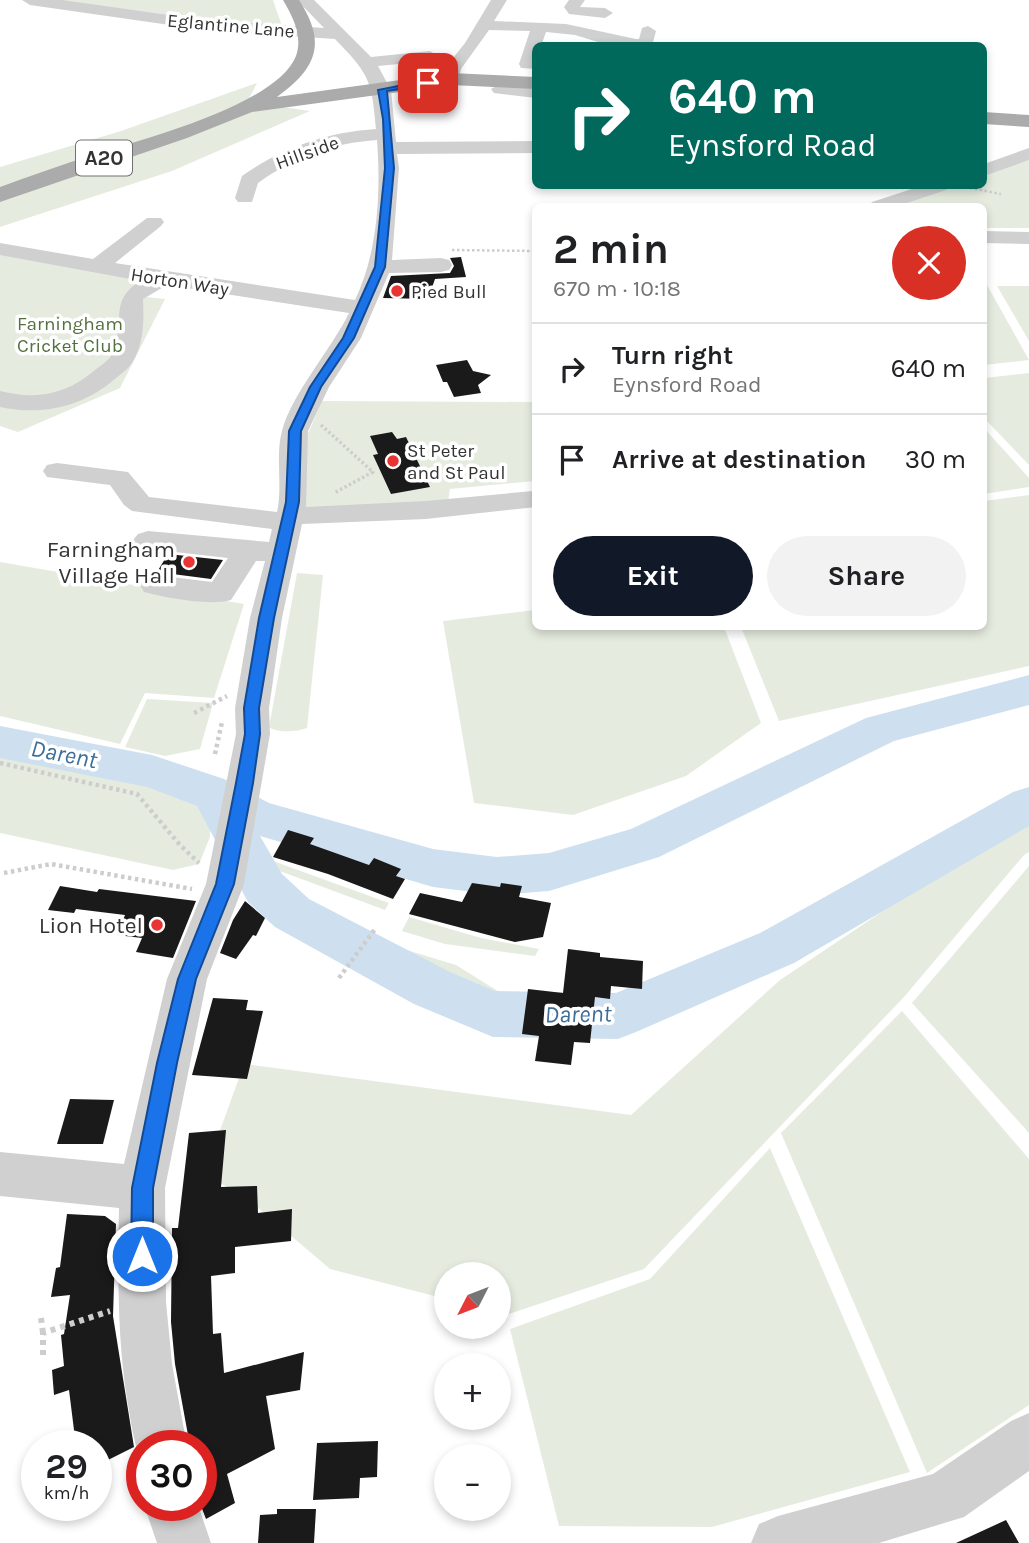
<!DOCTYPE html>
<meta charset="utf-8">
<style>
:root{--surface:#fff;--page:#f2f2f2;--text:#202124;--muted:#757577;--line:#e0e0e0;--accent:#111827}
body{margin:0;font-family:Karla,sans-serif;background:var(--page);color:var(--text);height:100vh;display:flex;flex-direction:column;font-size:26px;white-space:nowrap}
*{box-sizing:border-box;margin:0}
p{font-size:23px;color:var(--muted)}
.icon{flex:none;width:38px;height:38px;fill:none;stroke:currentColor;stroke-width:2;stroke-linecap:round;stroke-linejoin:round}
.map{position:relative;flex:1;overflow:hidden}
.drawer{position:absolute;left:532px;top:203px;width:455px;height:427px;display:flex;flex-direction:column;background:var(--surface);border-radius:10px;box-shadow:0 4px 10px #0003}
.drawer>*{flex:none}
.banner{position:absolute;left:532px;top:42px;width:455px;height:147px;border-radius:10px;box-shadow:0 4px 10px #0003;background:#00695c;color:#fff;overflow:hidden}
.needle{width:46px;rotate:228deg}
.fabs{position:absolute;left:434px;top:1262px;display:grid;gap:14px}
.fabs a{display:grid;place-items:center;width:77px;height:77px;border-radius:50%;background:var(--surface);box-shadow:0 4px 10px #0003;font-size:35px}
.speed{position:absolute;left:21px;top:1430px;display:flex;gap:14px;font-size:35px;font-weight:700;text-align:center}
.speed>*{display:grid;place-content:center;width:91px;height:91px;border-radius:50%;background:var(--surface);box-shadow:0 4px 10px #0003;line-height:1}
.speed small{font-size:18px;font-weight:400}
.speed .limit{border:10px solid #d22;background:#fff;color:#111}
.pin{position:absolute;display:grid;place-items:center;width:60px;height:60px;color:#fff;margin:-30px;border-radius:14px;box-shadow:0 4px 10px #0006}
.me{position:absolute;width:77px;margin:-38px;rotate:0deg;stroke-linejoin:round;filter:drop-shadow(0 0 5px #0008)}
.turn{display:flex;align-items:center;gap:24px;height:147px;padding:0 21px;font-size:32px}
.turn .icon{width:91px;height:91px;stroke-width:2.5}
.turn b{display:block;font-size:49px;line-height:60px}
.round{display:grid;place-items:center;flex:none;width:74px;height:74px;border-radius:37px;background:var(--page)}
.overview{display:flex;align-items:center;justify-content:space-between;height:119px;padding:0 21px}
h1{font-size:42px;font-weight:700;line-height:52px}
.primary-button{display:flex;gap:14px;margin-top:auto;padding:14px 21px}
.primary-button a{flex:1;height:80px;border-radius:42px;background:var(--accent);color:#fff;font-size:28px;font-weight:700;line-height:80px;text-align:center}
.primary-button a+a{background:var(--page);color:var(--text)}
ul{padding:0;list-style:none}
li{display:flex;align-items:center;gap:21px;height:91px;padding:0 21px;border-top:2px solid var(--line)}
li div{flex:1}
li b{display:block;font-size:26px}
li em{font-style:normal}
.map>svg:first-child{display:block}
</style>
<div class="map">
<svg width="1029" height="1543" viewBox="0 0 1029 1543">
<rect width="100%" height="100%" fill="#fff"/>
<path fill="#e5ecdf" d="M 55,0 L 273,0 L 282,26 L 254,26 Z
M 257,83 L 247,102 L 310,111 L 172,171 L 0,227 L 0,167 L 121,131 Z
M 1029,155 L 1029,228 L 984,228 L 984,206 L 876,206 L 939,186 L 984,186 L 984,170 Z
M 0,250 L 163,279 L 146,297 L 165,299 L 120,388 L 18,432 L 0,426 Z
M 984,285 L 987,285 L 1029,360 L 984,365 Z
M 997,286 L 1029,286 L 1029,341 Z
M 1029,373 L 1029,465 L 984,418 L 984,378 Z
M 322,401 L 535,402 L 535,481 L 450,489 L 448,501 L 308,514 L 304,500 L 307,436 Z
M 984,428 L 1029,478 L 1029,487 L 984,494 Z
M 1029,495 L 1029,666 L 779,721 L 741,627 L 984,626 L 984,501 Z
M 0,562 L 244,604 L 214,698 L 145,693 L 120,744 L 0,716 Z
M 297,573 L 323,575 L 307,728 C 297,732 277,733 269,727 Z
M 535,610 L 536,626 L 724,627 L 761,723 L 686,776 L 573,815 L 474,803 L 443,621 Z
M 147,699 L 213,703 L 200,749 L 165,756 L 125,747 Z
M 0,755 L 137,779 L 201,802 L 211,813 L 210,837 L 199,864 L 173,870 L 0,833 Z
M 1029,821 L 1029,852 L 1024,855 L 904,997 L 644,1269 L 506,1315 L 499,1313 L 499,1274 L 446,1274 L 446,1299 L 330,1269 L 243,1195 L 204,1175 L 244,1064 L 631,1115 L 780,980 L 994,837 Z
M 273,861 L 389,903 L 385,910 L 269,867 Z
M 1029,866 L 1029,1133 L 912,1003 Z
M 275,893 L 300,902 L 302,910 L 329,925 L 337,922 L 366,936 L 356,950 L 293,914 L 271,895 Z
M 409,917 L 481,938 L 539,949 L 535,956 L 445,944 L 402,931 Z
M 374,940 L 456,965 L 509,998 L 508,1004 L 477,988 L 364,954 Z
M 902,1011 L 1029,1159 L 1029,1405 L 927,1473 L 781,1133 Z
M 770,1148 L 910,1472 L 712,1527 L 559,1526 L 510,1329 L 650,1279 Z"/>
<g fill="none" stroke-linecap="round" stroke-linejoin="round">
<path fill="#cee0ef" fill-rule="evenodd" d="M 1029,675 L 1029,705 L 894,741 L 659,857 L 549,891 L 497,895 L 433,887 L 260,836 L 282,874 L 309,899 L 450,972 L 495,991 L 616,993 L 760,933 L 1013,792 L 1029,787 L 1029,826 L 794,963 L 636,1032 L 618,1039 L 493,1037 L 414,1004 L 275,927 L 248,902 L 197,806 L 147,787 L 0,758 L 0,726 L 152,755 L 224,779 L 269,803 L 433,849 L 497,857 L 549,853 L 631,829 L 866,718 Z"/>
</g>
<path fill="#1a1a1a" d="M 461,257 L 466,277 L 435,279 L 428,299 L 383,298 L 391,276 L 450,273 L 454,266 L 450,258 Z
M 467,360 L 473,371 L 491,375 L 478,385 L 481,393 L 454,397 L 447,382 L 443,382 L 436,365 Z
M 392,432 L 397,439 L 406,437 L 430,487 L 391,494 L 373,455 L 378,454 L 370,436 Z
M 168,554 L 223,560 L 211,579 L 157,572 Z
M 288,830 L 314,838 L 310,844 L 369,865 L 374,858 L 401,869 L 396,876 L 405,879 L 393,899 L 328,874 L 273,857 Z
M 472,883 L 500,887 L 501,883 L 522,886 L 519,897 L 551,903 L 543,937 L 515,942 L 409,914 L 420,893 L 462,902 Z
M 60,886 L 97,892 L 99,889 L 196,901 L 173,958 L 136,952 L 142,938 L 117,935 L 125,915 L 76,909 L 74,913 L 48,910 Z
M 245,901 L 265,918 L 256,936 L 253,935 L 236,959 L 220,953 L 233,920 Z
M 568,949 L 600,953 L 600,957 L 643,961 L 642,989 L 611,986 L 610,999 L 595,997 L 590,1043 L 574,1042 L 571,1065 L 535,1061 L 539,1036 L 522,1034 L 528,989 L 563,993 Z
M 213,998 L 248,1000 L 246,1010 L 263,1011 L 247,1079 L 192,1075 Z
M 70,1099 L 114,1100 L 103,1144 L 57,1144 Z
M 226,1130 L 221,1187 L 257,1186 L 258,1213 L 292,1209 L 291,1241 L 235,1247 L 235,1273 L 211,1276 L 213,1334 L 221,1333 L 224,1373 L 304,1352 L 300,1390 L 266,1396 L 275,1449 L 227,1474 L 235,1503 L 206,1519 L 201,1506 L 201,1446 L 190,1446 L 175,1364 L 171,1322 L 172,1228 L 178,1228 L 189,1133 Z
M 67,1214 L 105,1216 L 116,1224 L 113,1316 L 134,1447 L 96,1466 L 96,1446 L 76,1446 L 69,1390 L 54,1395 L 52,1370 L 64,1366 L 61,1335 L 64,1334 L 70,1295 L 51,1297 L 56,1268 L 60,1267 Z
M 378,1441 L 377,1477 L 360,1478 L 359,1498 L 313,1500 L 317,1443 Z
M 277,1509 L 316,1509 L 314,1543 L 258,1543 L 260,1515 L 277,1514 Z
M 1006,1520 L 1019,1543 L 956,1543 Z"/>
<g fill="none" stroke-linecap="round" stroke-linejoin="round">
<path stroke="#cdcdcd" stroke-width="2.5" stroke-dasharray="2.5 2.5" stroke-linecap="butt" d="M 960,186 L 1001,194
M 452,250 L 536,251"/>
<path stroke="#cdcdcd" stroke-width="3.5" stroke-dasharray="2.5 2.5" stroke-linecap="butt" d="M 321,425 L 373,472 L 334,493"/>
<path stroke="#cdcdcd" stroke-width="4.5" stroke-dasharray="3.5 3.5" stroke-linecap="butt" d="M 194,713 L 227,696
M 215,754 L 222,722
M 0,763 L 137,794 L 180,845 L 199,863
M 4,873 L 51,864 L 192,889
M 339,978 L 375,929"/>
<path stroke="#cdcdcd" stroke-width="6" stroke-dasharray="5 5" stroke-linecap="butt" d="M 41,1318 L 43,1333
M 43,1355 L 43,1333 L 110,1311"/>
<path fill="#d0d0d0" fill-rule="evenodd" d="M 22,0 L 62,0 L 205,20 L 324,28 L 297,0 L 314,0 L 371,57 L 430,51 L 438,56 L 430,61 L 378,66 L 391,90 L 396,142 L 536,141 L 536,153 L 397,154 L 399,168 L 392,260 L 441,258 L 449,260 L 452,265 L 449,270 L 441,272 L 389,273 L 361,338 L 329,387 L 308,431 L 306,507 L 426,501 L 533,491 L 536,491 L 536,507 L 426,519 L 302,524 L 282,618 L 269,708 L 270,734 L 244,884 L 207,979 L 165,1188 L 166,1302 L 172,1364 L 187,1446 L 142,1446 L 142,1463 C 133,1442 131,1421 127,1399 C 117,1335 118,1272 119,1208 L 0,1196 L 0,1152 L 124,1164 L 167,979 L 206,884 L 236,734 L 235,708 L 250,618 L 265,561 L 256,561 L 231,600 C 209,606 167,598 144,592 L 140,585 L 144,578 L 155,575 L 212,582 L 228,558 L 148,549 L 138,546 L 133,540 L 138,534 L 148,531 L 269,542 L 272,529 L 132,511 L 124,505 L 110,485 L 47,477 L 43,471 L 47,465 L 57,463 L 128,472 L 149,497 L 277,512 C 283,486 275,456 282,431 C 292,393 331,350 349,313 L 167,285 L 143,299 C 144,319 144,345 132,363 C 128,369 122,373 116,378 C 83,407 43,416 0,407 L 0,391 C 36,400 66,395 95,370 C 100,366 108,361 111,356 C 128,326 106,300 141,281 L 0,255 L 0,243 L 93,259 L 147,218 L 161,218 L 164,222 L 161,226 L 115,263 L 355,300 C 378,252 381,193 377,140 C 333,143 294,157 258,183 L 252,202 L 238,202 L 235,198 L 242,176 C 282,148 327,132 376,129 C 372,80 369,74 335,39 L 205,30 L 30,5 Z
M 491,0 L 507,0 L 494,21 L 566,24 L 636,39 L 639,39 L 642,28 L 648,26 L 656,31 L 652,46 L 611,46 L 575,35 L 546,32 L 541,46 L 536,46 L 536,69 L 521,68 L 519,64 L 530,31 L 489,30 L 461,69 L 457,83 L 445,83 L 442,79 L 445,68 L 465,43 Z
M 569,0 L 585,0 L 580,7 L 605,8 L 613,13 L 605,18 L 569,14 L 564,7 Z
M 500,84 L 536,88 L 536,98 L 494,93 L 491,89 Z
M 1029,148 L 1029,160 L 984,176 L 984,164 Z
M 921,186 L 949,186 L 946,190 L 898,206 L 869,206 L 872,202 Z
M 984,231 L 1029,232 L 1029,244 L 984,243 Z
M 1029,1413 L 1029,1471 L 964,1517 L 879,1543 L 751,1543 L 759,1524 L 778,1516 L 933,1474 L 1011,1421 Z
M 144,1505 L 198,1505 L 211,1543 L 157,1543 Z"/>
<path fill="#ababab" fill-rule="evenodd" d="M 283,0 L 299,0 C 327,43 317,68 277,97 L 451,73 L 536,77 L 536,89 L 451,85 L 252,112 L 187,138 L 0,202 L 0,187 C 30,176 61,165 92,155 C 140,140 277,105 296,56 C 303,36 293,17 283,0 Z
M 984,112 L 1029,115 L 1029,127 L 984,124 Z"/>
</g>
<path fill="#1a73e8" stroke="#114b97" stroke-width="2" d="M 428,80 L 431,84 L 387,91 L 394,168 L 385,267 L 354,338 L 321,387 L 301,431 L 299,502 L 274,618 L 259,708 L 260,734 L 253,783 L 234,884 L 196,979 L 177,1063 L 153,1188 L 153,1256 L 150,1264 L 142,1267 L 134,1264 L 131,1256 L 132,1188 L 157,1063 L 178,979 L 216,884 L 236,783 L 245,734 L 244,708 L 259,618 L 286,502 L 289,431 L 310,387 L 343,338 L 375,267 L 385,168 L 383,119 L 378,90 Z"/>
<g fill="#ea3434" stroke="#fff" stroke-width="2.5">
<circle cx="397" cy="291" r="7"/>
<circle cx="393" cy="461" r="7"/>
<circle cx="189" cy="562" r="7"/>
<circle cx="157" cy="925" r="7"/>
</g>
<g text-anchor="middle" stroke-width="7" stroke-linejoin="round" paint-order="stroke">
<g font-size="19" fill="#333" stroke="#fff">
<text transform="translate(231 25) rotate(5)" y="7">Eglantine Lane</text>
<text transform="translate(307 152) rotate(-20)" y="7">Hillside</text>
<text transform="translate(180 281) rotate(9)" y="7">Horton Way</text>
</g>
<g font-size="19" fill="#333" stroke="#fff" text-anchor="start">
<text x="411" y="298">Pied Bull</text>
<text x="407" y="457">St Peter<tspan x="407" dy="22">and St Paul</tspan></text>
</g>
<g font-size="19" fill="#52713e" stroke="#fff">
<text x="70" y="330">Farningham<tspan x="70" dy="22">Cricket Club</tspan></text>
</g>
<rect fill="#fff" stroke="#707070" stroke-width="2" x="76" y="140.5" width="56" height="35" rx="5"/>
<g font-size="21" font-weight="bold" fill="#333">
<text x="104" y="165">A20</text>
</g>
<g font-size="23" fill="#333" stroke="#fff" text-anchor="end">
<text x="175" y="557">Farningham<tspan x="175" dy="26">Village Hall</tspan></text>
<text x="143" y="933">Lion Hotel</text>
</g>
<g font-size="24" font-style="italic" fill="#3d6e99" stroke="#fff">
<text transform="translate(64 754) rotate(11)" y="8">Darent</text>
<text transform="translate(578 1014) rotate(-1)" y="8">Darent</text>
</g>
</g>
</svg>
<div class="fabs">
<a><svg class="needle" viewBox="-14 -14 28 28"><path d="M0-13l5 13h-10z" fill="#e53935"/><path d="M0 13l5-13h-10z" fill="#757577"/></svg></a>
<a>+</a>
<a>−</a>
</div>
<div class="speed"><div>29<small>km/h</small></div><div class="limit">30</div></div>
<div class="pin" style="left:428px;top:83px;background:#d93025"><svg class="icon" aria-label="arrive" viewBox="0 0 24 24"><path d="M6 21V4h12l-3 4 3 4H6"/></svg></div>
<svg class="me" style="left:142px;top:1256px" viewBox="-20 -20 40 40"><circle r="17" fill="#1a73e8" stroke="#fff" stroke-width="3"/><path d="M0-11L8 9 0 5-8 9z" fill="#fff"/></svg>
<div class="banner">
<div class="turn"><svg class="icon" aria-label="right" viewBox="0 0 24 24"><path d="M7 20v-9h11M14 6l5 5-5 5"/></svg><div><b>640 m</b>Eynsford Road</div></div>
</div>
<section class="drawer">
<div class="overview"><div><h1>2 min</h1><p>670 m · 10:18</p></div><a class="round" style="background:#d93025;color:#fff"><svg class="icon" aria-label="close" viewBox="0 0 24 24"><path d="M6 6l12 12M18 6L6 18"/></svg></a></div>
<ul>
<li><svg class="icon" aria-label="right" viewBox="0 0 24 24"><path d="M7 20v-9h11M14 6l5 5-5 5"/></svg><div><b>Turn right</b><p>Eynsford Road</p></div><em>640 m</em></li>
<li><svg class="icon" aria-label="arrive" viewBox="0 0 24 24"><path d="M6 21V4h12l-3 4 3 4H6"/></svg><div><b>Arrive at destination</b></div><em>30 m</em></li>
</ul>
<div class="primary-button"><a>Exit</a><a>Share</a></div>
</section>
</div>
